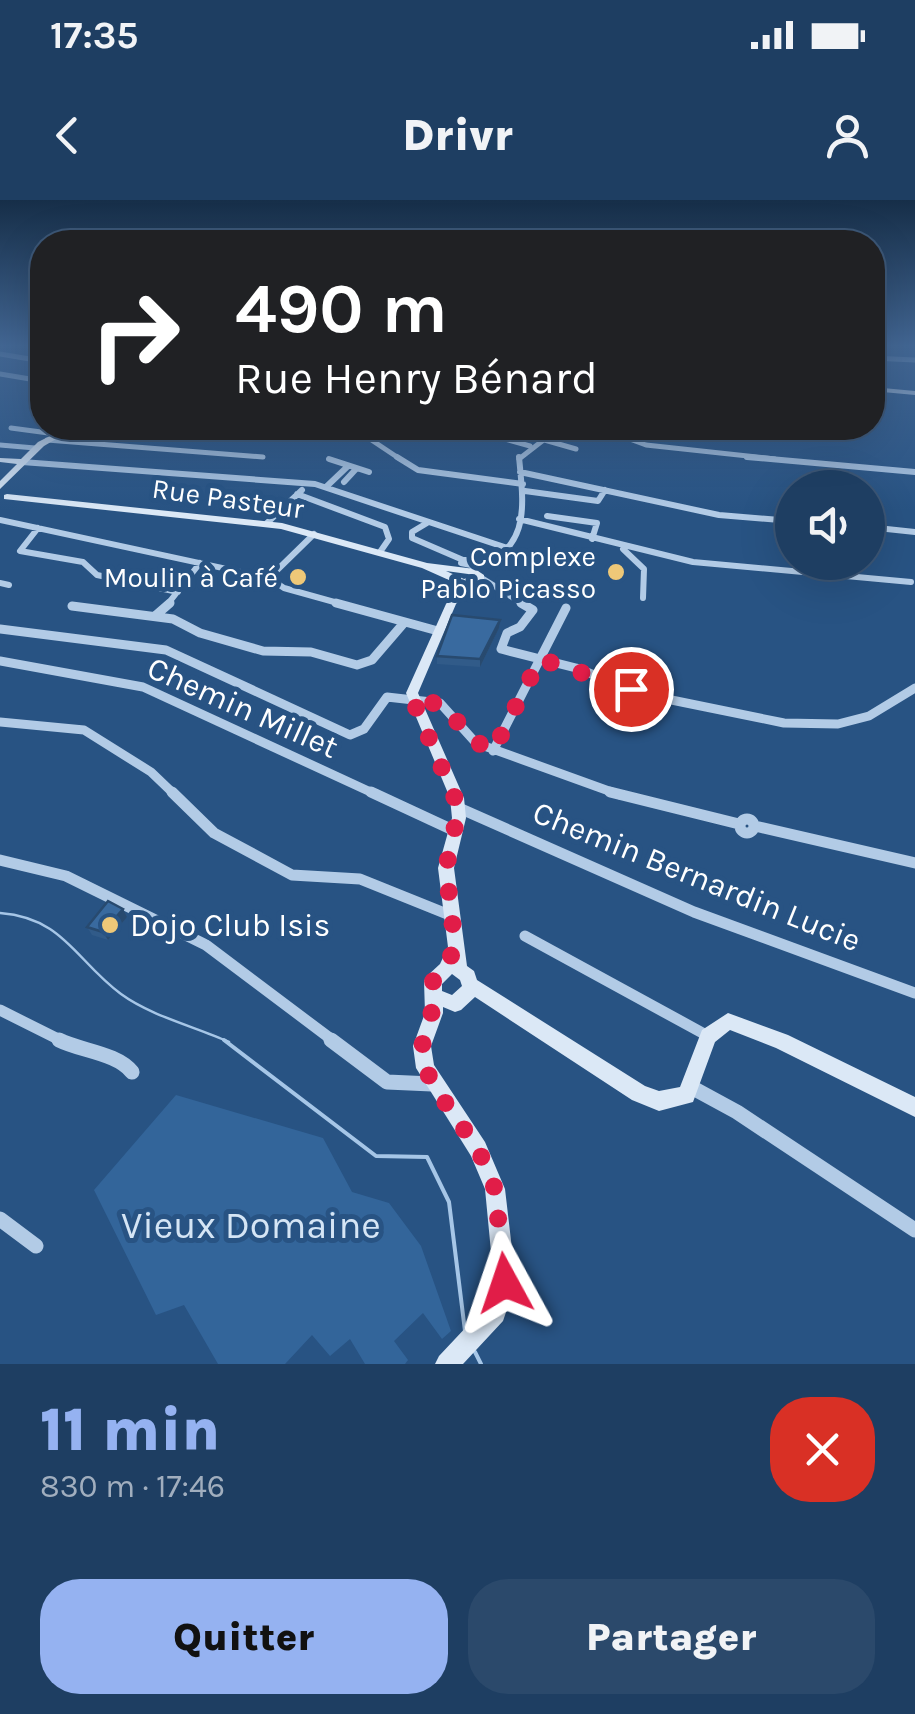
<!DOCTYPE html>
<html lang="fr">
<meta charset="utf-8">
<style>
:root{--surface:#1e3e62;--page:#2b496b;--text:#f1f3f6;--muted:#a1aebe;--line:#3c5777;--accent:#95b2f1}
body{margin:0;font-family:Karla,sans-serif;background:var(--page);color:var(--text);height:100vh;display:flex;flex-direction:column;font-size:38px;white-space:nowrap}
*{box-sizing:border-box;margin:0}
p{font-size:32px;color:var(--muted)}
.icon{flex:none;width:55px;height:55px;fill:none;stroke:currentColor;stroke-width:2;stroke-linecap:round;stroke-linejoin:round}
.map{position:relative;height:1164px;overflow:hidden}
.side{display:flex;flex-direction:column;background:var(--surface);flex:1}
.side>*{flex:none}
.guide{position:absolute;left:30px;top:30px;width:855px;height:210px;border-radius:40px;box-shadow:0 10px 40px #0002,0 0 0 2px var(--line);background:#202124;color:#fff;overflow:hidden}
.buttons{position:absolute;left:775px;top:270px;display:grid;gap:20px}
.buttons a{display:grid;place-items:center;width:110px;height:110px;border-radius:50%;background:var(--surface);box-shadow:0 10px 40px #0002,0 0 0 2px var(--line);font-size:50px}
.pin{position:absolute;display:grid;place-items:center;width:85px;height:85px;color:#fff;margin:-42px;border:5px solid #fff;border-radius:50%;box-shadow:0 2px 10px #0007}
.me{position:absolute;width:110px;margin:-55px;rotate:355deg;stroke-linejoin:round;filter:drop-shadow(0 0 8px #0008)}
.turn{display:flex;align-items:center;gap:35px;height:210px;padding:0 40px;font-size:45px}
.turn .icon{width:130px;height:130px;stroke-width:2.5}
.turn b{display:block;font-size:70px;line-height:85px}
.round{display:grid;place-items:center;flex:none;width:105px;height:105px;border-radius:40px;background:var(--page)}
.overview{display:flex;align-items:center;justify-content:space-between;height:170px;padding:0 40px}
h1{font-size:60px;font-weight:800;line-height:75px;color:var(--accent)}
.cta{display:flex;gap:20px;margin-top:auto;padding:20px 40px}
.cta a{flex:1;height:115px;border-radius:40px;background:var(--accent);color:#111;font-size:40px;font-weight:800;line-height:115px;text-align:center}
.cta a+a{background:var(--page);color:var(--text)}
.status{display:flex;justify-content:space-between;align-items:center;height:70px;padding:0 50px;background:var(--surface);direction:ltr}
.status svg{height:28px;fill:currentColor}
header{display:flex;justify-content:space-between;align-items:center;height:130px;padding:0 40px;background:var(--surface);font-size:45px;font-weight:800}
.map>svg:first-child{display:block}
</style>
<div class="status"><b>17:35</b><svg viewBox="0 0 49 12"><path d="M0 12V9h3v3zM5 12V6h3v6zM10 12V3h3v9zM15 12V0h3v12zM26 1h20v11H26zM47 4h2v5h-2z"/></svg></div>
<header><svg class="icon" aria-label="back" viewBox="0 0 24 24"><path d="M15 5l-7 7 7 7"/></svg>Drivr<svg class="icon" aria-label="person" viewBox="0 0 24 24"><circle cx="12" cy="8" r="4"/><path d="M4 21q1-7 8-7t8 7"/></svg></header>
<div class="map">
<svg width="915" height="1164" viewBox="0 0 915 1164">
<rect width="100%" height="100%" fill="#285383"/>
<path fill="#33659a" d="M 176,895 L 323,938 L 352,992 L 389,1003 L 421,1046 L 451,1131 L 442,1139 L 423,1113 L 394,1141 L 408,1160 L 405,1164 L 365,1164 L 350,1139 L 330,1156 L 312,1135 L 285,1164 L 218,1164 L 184,1105 L 156,1115 L 94,990 Z"/>
<g fill="none" stroke-linecap="round" stroke-linejoin="round">
<path stroke="#a6c6e7" stroke-width="2.5" d="M 0,713 C 64,718 75,760 121,794 C 151,816 196,827 229,842"/>
<path stroke="#a6c6e7" stroke-width="4" d="M 224,840 L 376,956 L 427,957 L 449,1002 L 465,1131
M 475,1152 L 481,1164"/>
<path stroke="#b2cbe6" stroke-width="5" d="M 0,154 L 42,161
M 872,158 L 915,160
M 0,174 L 42,181
M 11,228 L 56,234
M 202,228 L 367,237 L 400,259
M 465,228 L 530,246
M 600,228 L 646,245 L 775,259
M 541,239 L 576,249
M 47,240 L 263,257
M 0,245 L 35,248
M 519,259 L 559,228"/>
<path stroke="#b2cbe6" stroke-width="6" d="M 397,257 L 418,270 L 523,284
M 747,257 L 915,272
M 329,259 L 369,272
M 22,262 L 315,284 L 510,349
M 520,272 L 719,315 L 792,321
M 344,282 L 356,269
M 326,287 L 347,267
M 525,291 L 598,301 L 605,290
M 297,294 L 385,327 L 389,339 L 380,352
M 547,316 L 597,323 L 592,339
M 519,319 L 693,362 L 911,382
M 0,320 L 269,378 L 284,388 L 345,405
M 267,323 L 302,290
M 427,323 L 412,332 L 412,338 L 463,360
M 868,327 L 915,332
M 38,328 L 20,351 L 83,362 L 97,375 L 178,392
M 623,349 L 644,369 L 643,398
M 463,360 L 469,360 L 471,365 L 461,363 Z
M 471,371 C 531,350 524,309 519,257
M 480,377 L 525,405
M 269,378 L 314,334
M 0,383 L 9,385
M 167,405 L 200,363"/>
<path stroke="#b2cbe6" stroke-width="9" d="M 336,403 L 438,431
M 521,403 L 533,410 L 520,427 L 507,433 L 501,449 L 576,468 L 647,495 L 784,523 L 838,524 L 869,516 L 915,488
M 72,406 L 173,419 L 200,433 L 263,451 L 311,452 L 357,465 L 372,460 L 403,424
M 155,416 L 170,403
M 0,429 L 166,450 L 350,535 L 364,529 L 387,497 L 440,503 L 476,543 L 620,595
M 0,461 L 143,487 L 377,595
M 0,522 L 84,530 L 151,572 L 175,595
M 493,551 L 566,408"/>
<path stroke="#b2cbe6" stroke-width="11" d="M 172,592 L 214,633 L 292,675 L 360,679 L 452,716
M 371,592 L 455,631
M 610,592 L 739,624
M 459,608 L 694,712 L 915,793
M740 626a7 7 0 1 1 14 0a7 7 0 1 1-14 0Z
M 755,626 L 915,663
M 0,660 L 66,676 L 206,745 L 335,842
M 525,736 L 708,836
M 0,810 L 64,842"/>
<path stroke="#b2cbe6" stroke-width="15" d="M 59,840 C 81,851 117,853 132,872
M 331,840 L 387,882 L 432,884
M 691,887 L 737,912 L 915,1030
M 0,1019 L 36,1046"/>
<path fill="#dbe8f6" fill-rule="evenodd" d="M 872,187 L 915,191 L 915,195 L 872,191 Z
M 66,228 L 75,228 L 44,246 L 0,289 L 0,281 L 17,264 L 0,262 L 0,258 L 21,259 L 38,242 Z
M 7,294 L 282,323 L 427,363 L 475,369 L 484,375 L 484,379 L 472,384 L 456,404 L 418,493 L 464,598 L 466,618 L 454,668 L 467,766 L 474,771 L 477,780 L 645,886 L 659,891 L 680,887 L 702,830 L 728,813 L 788,835 L 915,897 L 915,917 L 776,848 L 730,830 L 715,842 L 693,902 L 659,911 L 632,900 L 475,797 L 461,810 L 455,812 L 443,807 L 443,813 L 431,846 L 434,865 L 485,942 L 505,989 L 516,1083 L 503,1121 L 463,1164 L 435,1164 L 439,1156 L 486,1106 L 494,1083 L 485,989 L 471,956 L 416,868 L 413,846 L 425,813 L 424,781 L 427,776 L 440,764 L 448,747 L 438,668 L 452,618 L 450,598 L 406,493 L 446,404 L 460,385 L 422,368 L 281,329 L 4,299 L 4,295 ZM 446,371 L 468,374 L 472,376 L 464,379 ZM 452,774 L 460,780 L 462,786 L 452,795 L 442,791 L 442,784 Z"/>
</g>
<path fill="#315b89" d="M 499,428 L 480,467 L 437,464 L 437,456 Z
M 123,709 L 127,717 L 108,740 L 92,735 L 87,727 Z"/>
<path fill="#284a6f" d="M 500,420 L 499,428 L 480,467 L 480,459 Z
M 123,709 L 127,717 L 108,740 L 103,732 Z"/>
<path fill="#396a9f" stroke="#284a6f" stroke-width="2.5" d="M 452,415 L 500,420 L 480,459 L 437,456 Z
M 108,701 L 123,709 L 103,732 L 87,727 Z"/>
<linearGradient id="sky" x2="0" y2="1"><stop stop-color="#162e48"/><stop offset="0.47" stop-color="#426693"/><stop offset="1" stop-color="#426693" stop-opacity="0"/></linearGradient>
<rect width="915" height="310" fill="url(#sky)"/>
<g fill="none" stroke-linecap="round" stroke-linejoin="round">
<path stroke="#e11d48" stroke-width="18" stroke-dasharray="0 32.4" d="M 505,1083 L 495,989 L 478,949 L 432,884 L 426,868 L 422,846 L 436,797 L 433,781 L 446,769 L 455,745 L 446,668 L 459,608 L 412,498 L 446,506 L 469,538 L 493,551 L 540,459 L 631,489"/>
</g>
<g fill="#eec878" stroke="#285383" stroke-width="4">
<circle cx="616" cy="372" r="10"/>
<circle cx="298" cy="377" r="10"/>
<circle cx="110" cy="725" r="10"/>
</g>
<g text-anchor="middle" stroke-width="10" stroke-linejoin="round" paint-order="stroke">
<g font-size="28" fill="#fff" stroke="#285383">
<text transform="translate(228 298) rotate(8)" y="10">Rue Pasteur</text>
</g>
<g font-size="28" fill="#fff" stroke="#285383" text-anchor="end">
<text x="596" y="366">Complexe<tspan x="596" dy="32">Pablo Picasso</tspan></text>
<text x="278" y="387">Moulin à Café</text>
</g>
<g font-size="32" fill="#fff" stroke="#285383">
<text transform="translate(243 507) rotate(24)" y="11">Chemin Millet</text>
<text transform="translate(697 676) rotate(22)" y="11">Chemin Bernardin Lucie</text>
</g>
<g font-size="32" fill="#fff" stroke="#285383" text-anchor="start">
<text x="130" y="736">Dojo Club Isis</text>
</g>
<g font-size="38" fill="#d5e5f5" stroke="#285383">
<text x="251" y="1038">Vieux Domaine</text>
</g>
</g>
</svg>
<div class="buttons">
<a><svg class="icon" aria-label="sound" viewBox="0 0 24 24"><path d="M4 9h4l5-4v14l-5-4H4zM17 9q2 3 0 6"/></svg></a>
</div>
<div class="pin" style="left:631px;top:489px;background:#d93025"><svg class="icon" aria-label="arrive" viewBox="0 0 24 24"><path d="M6 21V4h12l-3 4 3 4H6"/></svg></div>
<svg class="me" style="left:505px;top:1083px" viewBox="-20 -20 40 40"><path d="M0-17L14 15 0 8-14 15z" fill="#e11d48" stroke="#fff" stroke-width="4"/></svg>
<div class="guide">
<div class="turn"><svg class="icon" aria-label="right" viewBox="0 0 24 24"><path d="M7 20v-9h11M14 6l5 5-5 5"/></svg><div><b>490 m</b>Rue Henry Bénard</div></div>
</div>
</div>
<section class="side">
<div class="overview"><div><h1>11 min</h1><p>830 m · 17:46</p></div><a class="round" style="background:#d93025;color:#fff"><svg class="icon" aria-label="close" viewBox="0 0 24 24"><path d="M6 6l12 12M18 6L6 18"/></svg></a></div>
<div class="cta"><a>Quitter</a><a>Partager</a></div>
</section>
